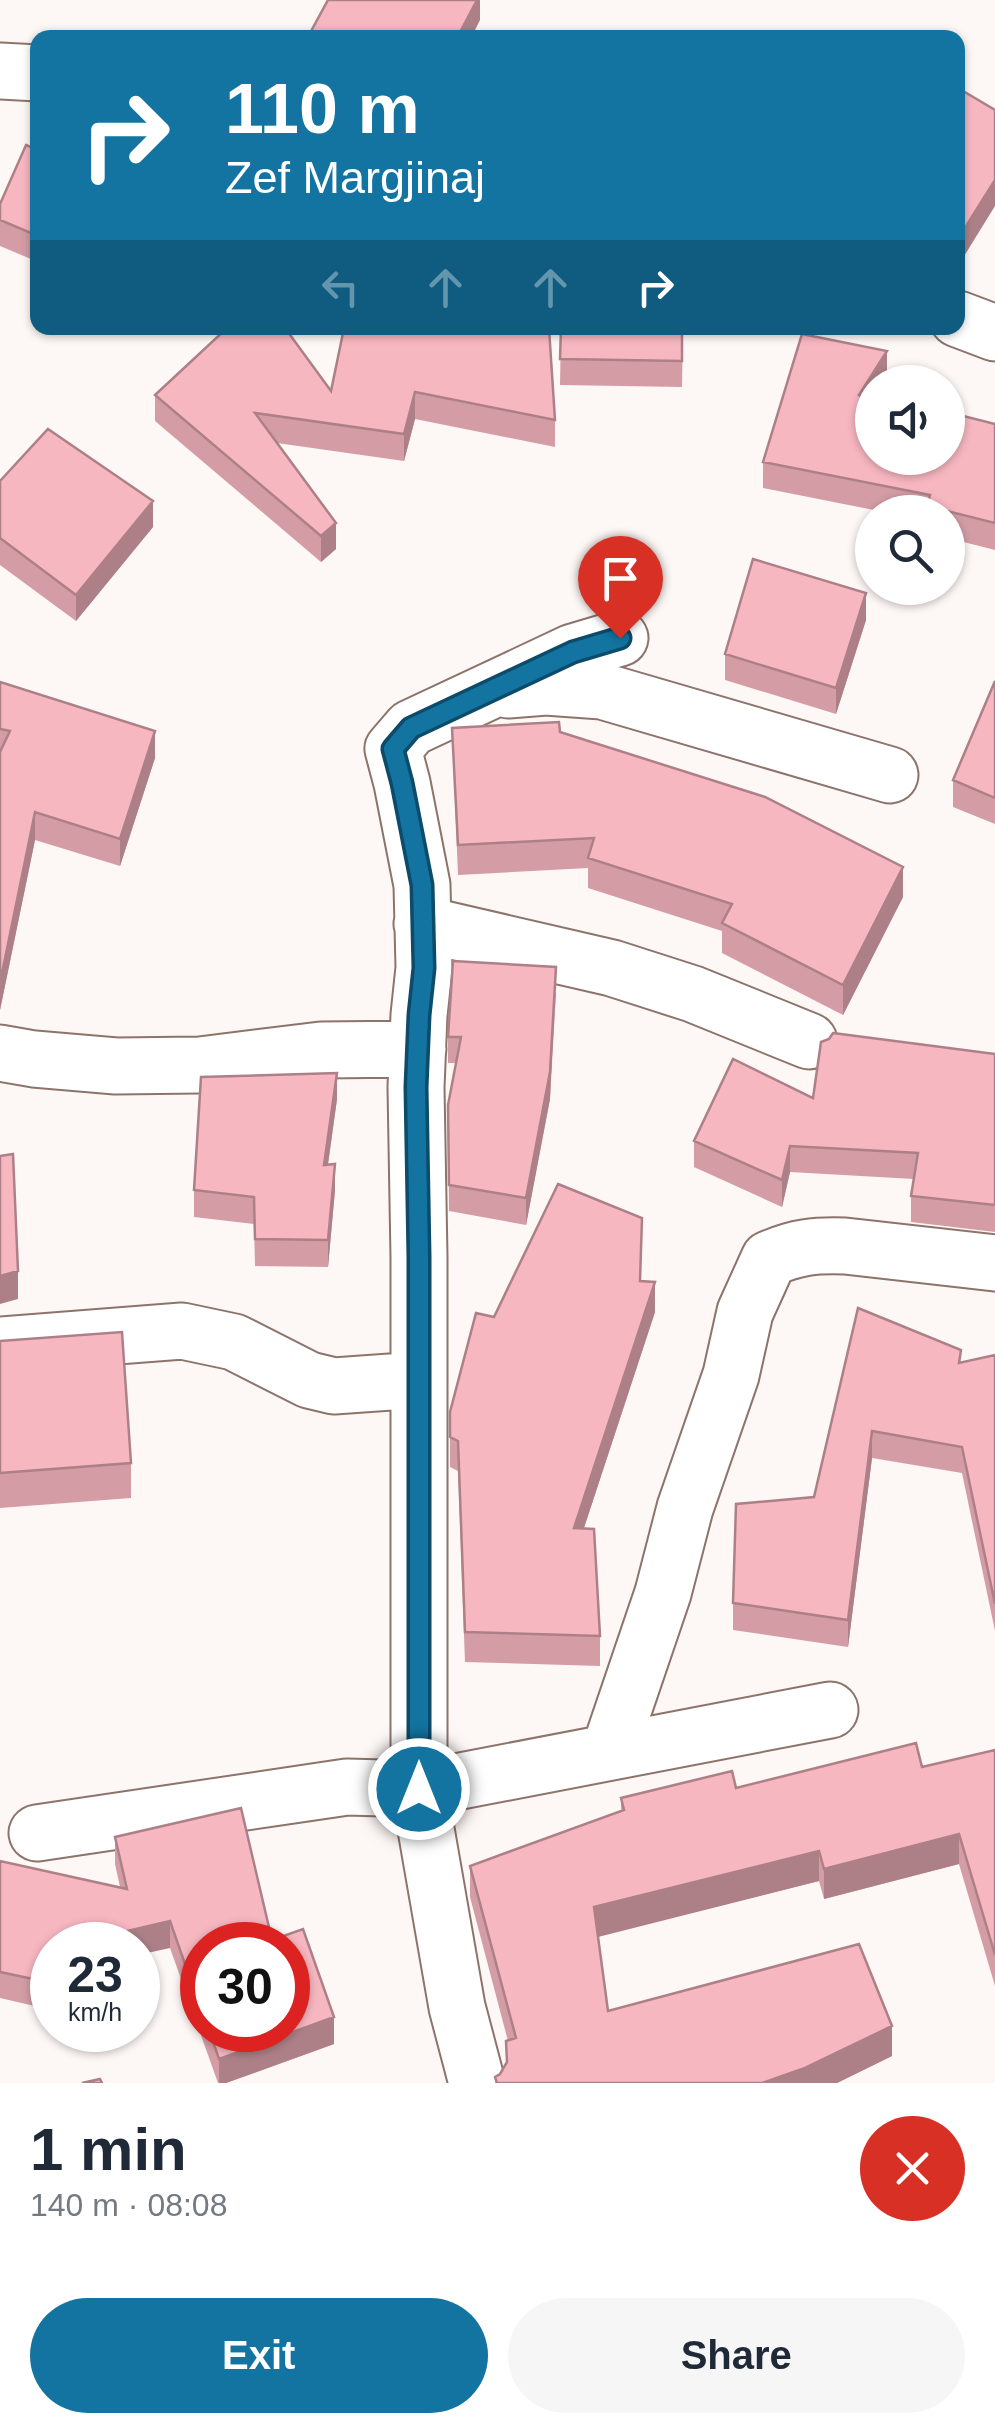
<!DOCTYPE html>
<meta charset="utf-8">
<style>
:root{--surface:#fff;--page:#f6f6f7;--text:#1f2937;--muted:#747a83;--accent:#1374a1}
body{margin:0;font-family:Helvetica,sans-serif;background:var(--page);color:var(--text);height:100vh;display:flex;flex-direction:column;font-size:38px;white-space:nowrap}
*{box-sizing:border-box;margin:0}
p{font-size:32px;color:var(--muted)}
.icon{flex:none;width:55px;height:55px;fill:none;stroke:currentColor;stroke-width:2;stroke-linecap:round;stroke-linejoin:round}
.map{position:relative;height:2083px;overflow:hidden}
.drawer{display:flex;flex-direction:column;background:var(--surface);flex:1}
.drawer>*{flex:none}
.guide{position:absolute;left:30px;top:30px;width:935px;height:305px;border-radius:20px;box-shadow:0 2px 8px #0004;background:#1374a1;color:#fff;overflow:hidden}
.tools{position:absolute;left:855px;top:365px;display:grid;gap:20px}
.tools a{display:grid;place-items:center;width:110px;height:110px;border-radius:50%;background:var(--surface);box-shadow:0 2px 8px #0004;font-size:50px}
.speed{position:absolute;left:30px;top:1922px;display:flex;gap:20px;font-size:50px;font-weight:700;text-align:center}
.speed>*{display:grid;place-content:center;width:130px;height:130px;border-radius:50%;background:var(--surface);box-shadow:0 2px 8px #0004;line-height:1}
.speed small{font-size:25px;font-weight:400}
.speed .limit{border:15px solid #d22;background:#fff;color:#111}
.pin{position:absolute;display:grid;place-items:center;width:85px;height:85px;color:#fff;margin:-102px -42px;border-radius:50% 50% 50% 0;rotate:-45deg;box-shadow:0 0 10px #0007}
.pin .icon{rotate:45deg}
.me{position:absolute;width:110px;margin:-55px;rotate:0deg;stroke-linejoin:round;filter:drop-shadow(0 0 8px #0008)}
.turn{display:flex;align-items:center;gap:35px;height:210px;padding:0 30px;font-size:45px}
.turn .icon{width:130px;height:130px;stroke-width:2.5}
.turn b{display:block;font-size:70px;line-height:85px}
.lanes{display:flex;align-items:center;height:95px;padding:0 30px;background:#0003;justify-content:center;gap:50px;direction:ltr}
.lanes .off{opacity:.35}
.round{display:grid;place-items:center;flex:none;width:105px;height:105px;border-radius:52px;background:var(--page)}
.headline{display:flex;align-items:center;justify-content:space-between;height:170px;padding:0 30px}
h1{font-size:60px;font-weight:700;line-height:75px}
.action{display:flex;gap:20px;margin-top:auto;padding:20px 30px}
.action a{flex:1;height:115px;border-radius:60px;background:var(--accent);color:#fff;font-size:40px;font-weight:700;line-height:115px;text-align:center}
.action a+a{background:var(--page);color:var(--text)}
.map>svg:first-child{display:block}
</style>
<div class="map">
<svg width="995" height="2083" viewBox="0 0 995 2083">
<rect width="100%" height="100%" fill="#fdf7f5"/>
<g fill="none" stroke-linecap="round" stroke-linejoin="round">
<g stroke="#8d746b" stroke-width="59">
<path id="street" d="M 0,71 L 38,73
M 958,319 L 995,333
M 508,690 L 546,687 L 602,691 L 890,775
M 422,924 L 612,968 L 693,994 L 809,1041
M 0,1053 L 34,1059 L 116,1066 L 200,1065 L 321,1050 L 418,1049
M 0,1345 L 182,1331 L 234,1342 L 309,1380 L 334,1386 L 419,1380
M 609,1752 L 663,1593 L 685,1508 L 731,1375 L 745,1312 L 769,1259 C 796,1247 815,1245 845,1246 L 995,1263
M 37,1833 L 347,1787 L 419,1789 L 830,1710
M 477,2083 L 457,2007 L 419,1789 L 419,1257 L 416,1087 L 419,1015 L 424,968 L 422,885 L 402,783 L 393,749 L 411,728 L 573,652 L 620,638"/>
</g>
<use href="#street" stroke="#fff" stroke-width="55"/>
</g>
<path fill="#d49da6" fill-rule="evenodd" d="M 38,150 L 38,262 L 0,246 L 0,204 Z
M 344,328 L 555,420 L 555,447 L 415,419 L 404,461 L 277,443 L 336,549 L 321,562 L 155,421 L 155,395 L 331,391 Z
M 561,328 L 683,328 L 682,387 L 560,385 Z
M 802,334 L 887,351 L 887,377 L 883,382 L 872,382 L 872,400 L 870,404 L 872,405 L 872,458 L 948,458 L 948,412 L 995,424 L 995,550 L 948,538 L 948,512 L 884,512 L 763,488 L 763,462 Z
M 0,481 L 153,527 L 76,621 L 0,565 Z
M 866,620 L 836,714 L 725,680 L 725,654 Z
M 995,681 L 995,824 L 953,807 L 953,780 Z
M 0,682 L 155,758 L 120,866 L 35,840 L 0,1010 Z
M 452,728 L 560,732 L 903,897 L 843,1015 L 722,953 L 722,931 L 588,888 L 588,868 L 458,875 Z
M 556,993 L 550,1099 L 526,1225 L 449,1211 L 448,1105 L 456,1063 L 448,1063 L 448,1037 Z
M 995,1054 L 995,1232 L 911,1222 L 911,1196 L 914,1179 L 790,1172 L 782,1207 L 694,1167 L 694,1141 L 813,1098 Z
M 337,1099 L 328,1165 L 335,1190 L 328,1267 L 255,1266 L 254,1224 L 194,1217 L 194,1190 Z
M 641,1281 L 655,1312 L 584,1528 L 600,1636 L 600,1666 L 465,1662 L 458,1471 L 450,1467 L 450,1412 L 494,1317 Z
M 858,1308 L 961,1362 L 995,1355 L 995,1631 L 962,1473 L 872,1458 L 848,1647 L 733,1630 L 733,1603 L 814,1497 Z
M 0,1341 L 131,1463 L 131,1498 L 0,1508 Z
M 995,1750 L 995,1986 L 959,1864 L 824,1899 L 819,1881 L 598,1936 L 608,2011 L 892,2056 L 837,2083 L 495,2083 L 495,2077 L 500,2074 L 506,2062 L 508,2041 L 470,1897 L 470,1866 L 621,1812 L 621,1798 L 736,1788 L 922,1767 Z
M 115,1837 L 272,1940 L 334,2044 L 226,2083 L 218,2083 L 170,1948 L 52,1945 L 52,2010 L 0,1998 L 0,1861 L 120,1887 L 115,1864 ZM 202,1945 L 288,2030 L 202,2030 Z"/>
<path fill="#ad8087" d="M 477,0 L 480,0 L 480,20 L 471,38 L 457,38 Z
M 995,180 L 995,206 L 958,266 L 958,239 Z
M 887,351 L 887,377 L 883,382 L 872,382 L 872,400 L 859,422 L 859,395 Z
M 415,392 L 415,419 L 404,461 L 404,434 Z
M 153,501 L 153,527 L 76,621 L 76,595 Z
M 336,523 L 336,549 L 321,562 L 321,536 Z
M 866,593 L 866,620 L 836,714 L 836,688 Z
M 155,731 L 155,758 L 120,866 L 120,839 Z
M 35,812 L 35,840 L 0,1010 L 0,983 Z
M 903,867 L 903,897 L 843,1015 L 843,985 Z
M 556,967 L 550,1099 L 526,1225 L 526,1198 Z
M 337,1073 L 337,1099 L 324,1192 L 324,1165 Z
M 790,1146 L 790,1172 L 782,1207 L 782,1180 Z
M 335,1164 L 335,1190 L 328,1267 L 328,1240 Z
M 18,1271 L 18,1299 L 0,1304 L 0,1276 Z
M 655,1282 L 655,1312 L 574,1558 L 574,1528 Z
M 872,1431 L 872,1458 L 848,1647 L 848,1620 Z
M 959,1834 L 959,1864 L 824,1899 L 824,1869 Z
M 819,1851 L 819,1881 L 594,1938 L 594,1907 Z
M 170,1921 L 170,1948 L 138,1955 L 138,1945 L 79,1945 L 80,1942 Z
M 334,2017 L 334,2044 L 226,2083 L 219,2083 L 219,2059 Z
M 892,2026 L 892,2056 L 837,2083 L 762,2083 Z"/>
<path fill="#f7b7c1" stroke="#ad8087" stroke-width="2.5" d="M 328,0 L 477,0 L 457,38 L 313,38 L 309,35 Z
M 958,88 L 995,110 L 995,180 L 958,239 Z
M 26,145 L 38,150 L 38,236 L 0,220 L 0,204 Z
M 227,328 L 285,328 L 331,391 L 344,328 L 549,328 L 555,420 L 415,392 L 404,434 L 255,413 L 336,523 L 321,536 L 155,395 Z
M 561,328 L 682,328 L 682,361 L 560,359 Z
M 802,334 L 887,351 L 859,395 L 872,405 L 872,458 L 948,458 L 948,412 L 995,424 L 995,523 L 927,506 L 930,495 L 763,462 Z
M 48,429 L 153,501 L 76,595 L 0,538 L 0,481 Z
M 753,559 L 866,593 L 836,688 L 725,654 Z
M 995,681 L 995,798 L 953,780 Z
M 0,682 L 155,731 L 120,839 L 35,812 L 0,983 L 0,752 L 10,731 L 0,729 Z
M 559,722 L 560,732 L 765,797 L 903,867 L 843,985 L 722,923 L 732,904 L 588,858 L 594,838 L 458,845 L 452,728 Z
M 453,961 L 556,967 L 550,1072 L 526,1198 L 449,1185 L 448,1105 L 461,1037 L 448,1037 Z
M 833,1033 L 995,1054 L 995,1205 L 911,1196 L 918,1153 L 790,1146 L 782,1180 L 694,1141 L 733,1059 L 813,1098 L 821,1042 L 829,1039 Z
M 337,1073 L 324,1165 L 335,1164 L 328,1240 L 255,1239 L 254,1197 L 194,1190 L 201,1077 Z
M 13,1154 L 18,1271 L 0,1276 L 0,1156 Z
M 558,1184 L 642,1218 L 640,1281 L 655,1282 L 574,1528 L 594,1529 L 600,1636 L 465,1632 L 458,1441 L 450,1437 L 450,1412 L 476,1313 L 494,1317 Z
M 858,1308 L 961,1350 L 959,1363 L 995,1355 L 995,1604 L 962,1447 L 872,1431 L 848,1620 L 733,1603 L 736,1504 L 814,1497 Z
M 122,1332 L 131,1463 L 0,1473 L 0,1341 Z
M 916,1743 L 922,1767 L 995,1750 L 995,1955 L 959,1834 L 824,1869 L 819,1851 L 594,1907 L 608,2011 L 859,1944 L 892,2026 L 805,2068 L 762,2083 L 497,2083 L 495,2077 L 500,2074 L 507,2062 L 506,2041 L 516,2038 L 470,1866 L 624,1810 L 621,1798 L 732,1771 L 736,1788 Z
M 241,1808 L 272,1940 L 303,1929 L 334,2017 L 219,2059 L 209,2030 L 288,2030 L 288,1945 L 202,1945 L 202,2013 L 170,1921 L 80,1942 L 79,1945 L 52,1945 L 52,1983 L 0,1972 L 0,1861 L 127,1889 L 115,1837 Z
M 100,2079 L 102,2083 L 82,2083 Z"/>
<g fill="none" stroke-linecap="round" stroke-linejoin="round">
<g stroke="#0c4b69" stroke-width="25">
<path id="route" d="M 419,1789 L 419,1257 L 416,1087 L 419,1015 L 424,968 L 422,885 L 402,783 L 393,749 L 411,728 L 573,652 L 620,638"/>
</g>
<use href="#route" stroke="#1374a1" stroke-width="18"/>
</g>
</svg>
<div class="tools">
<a><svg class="icon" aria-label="sound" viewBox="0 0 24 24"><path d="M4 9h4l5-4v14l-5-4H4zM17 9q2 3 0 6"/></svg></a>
<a><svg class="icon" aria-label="search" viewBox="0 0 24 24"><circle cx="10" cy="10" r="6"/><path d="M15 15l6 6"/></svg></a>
</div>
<div class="speed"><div>23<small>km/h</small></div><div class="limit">30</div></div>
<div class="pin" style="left:620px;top:638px;background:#d93025"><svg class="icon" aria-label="arrive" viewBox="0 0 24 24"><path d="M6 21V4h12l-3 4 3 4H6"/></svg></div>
<svg class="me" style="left:419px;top:1789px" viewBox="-20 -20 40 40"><circle r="17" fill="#1374a1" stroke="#fff" stroke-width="3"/><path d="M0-11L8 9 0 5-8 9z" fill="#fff"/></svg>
<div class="guide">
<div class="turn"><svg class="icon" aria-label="right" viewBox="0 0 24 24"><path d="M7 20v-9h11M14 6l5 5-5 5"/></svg><div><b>110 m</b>Zef Margjinaj</div></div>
<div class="lanes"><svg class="icon off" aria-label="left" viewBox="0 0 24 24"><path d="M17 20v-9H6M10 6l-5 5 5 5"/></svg><svg class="icon off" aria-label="ahead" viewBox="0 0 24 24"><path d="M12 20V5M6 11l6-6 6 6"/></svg><svg class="icon off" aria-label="ahead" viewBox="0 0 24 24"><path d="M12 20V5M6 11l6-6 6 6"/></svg><svg class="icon" aria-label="right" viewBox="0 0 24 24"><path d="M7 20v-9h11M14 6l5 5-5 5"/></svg></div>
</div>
</div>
<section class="drawer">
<div class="headline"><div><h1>1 min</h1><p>140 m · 08:08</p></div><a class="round" style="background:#d93025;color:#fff"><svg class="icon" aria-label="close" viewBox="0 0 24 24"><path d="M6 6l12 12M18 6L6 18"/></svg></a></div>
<div class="action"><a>Exit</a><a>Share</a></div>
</section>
